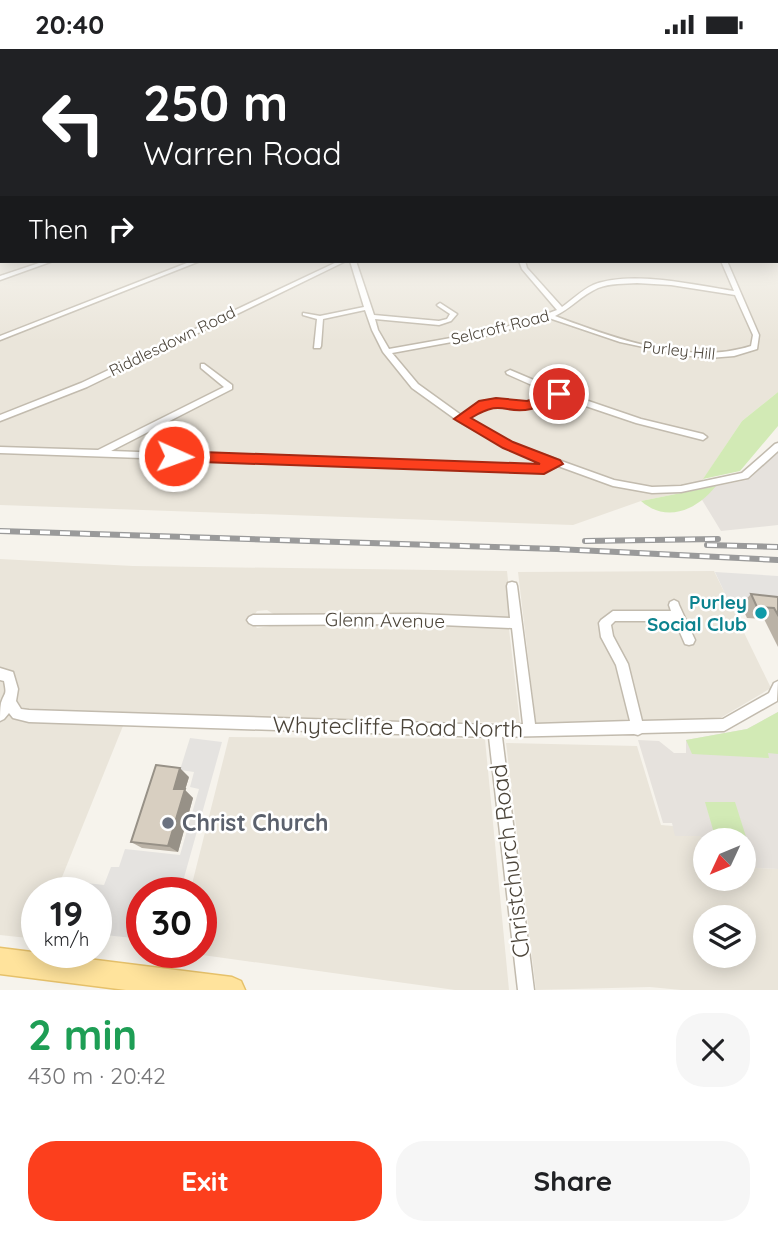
<!DOCTYPE html>
<meta charset="utf-8">
<style>
:root{--surface:#fff;--page:#f6f6f6;--text:#202124;--muted:#757577;--accent:#fc3f1d}
body{margin:0;font-family:Quicksand,sans-serif;background:var(--page);color:var(--text);height:100vh;display:flex;flex-direction:column;font-size:26px;white-space:nowrap}
*{box-sizing:border-box;margin:0}
p{font-size:23px;color:var(--muted)}
.icon{flex:none;width:38px;height:38px;fill:none;stroke:currentColor;stroke-width:2;stroke-linecap:round;stroke-linejoin:round}
.map{position:relative;height:941px;overflow:hidden}
.panel{display:flex;flex-direction:column;background:var(--surface);flex:1}
.panel>*{flex:none}
.banner{position:absolute;left:0px;top:0px;width:779px;height:214px;box-shadow:0 4px 18px #0003;background:#202124;color:#fff;overflow:hidden}
.needle{width:46px;rotate:226deg}
.controls{position:absolute;left:693px;top:779px;display:grid;gap:14px}
.controls a{display:grid;place-items:center;width:63px;height:63px;border-radius:50%;background:var(--surface);box-shadow:0 4px 18px #0003;font-size:35px}
.speed{position:absolute;left:21px;top:828px;display:flex;gap:14px;font-size:35px;font-weight:700;text-align:center}
.speed>*{display:grid;place-content:center;width:91px;height:91px;border-radius:50%;background:var(--surface);box-shadow:0 4px 18px #0003;line-height:1}
.speed small{font-size:18px;font-weight:400}
.speed .limit{border:10px solid #d22;background:#fff;color:#111}
.pin{position:absolute;display:grid;place-items:center;width:60px;height:60px;color:#fff;margin:-30px;border:4px solid #fff;border-radius:50%;box-shadow:0 2px 7px #0007}
.me{position:absolute;width:77px;margin:-38px;rotate:92deg;stroke-linejoin:round;filter:drop-shadow(0 0 5px #0008)}
.turn{display:flex;align-items:center;gap:24px;height:147px;padding:0 28px;font-size:32px}
.turn .icon{width:91px;height:91px;stroke-width:2.5}
.turn b{display:block;font-size:49px;line-height:60px}
.then{display:flex;align-items:center;height:66px;padding:0 28px;background:#0003;gap:14px;font-size:26px}
.round{display:grid;place-items:center;flex:none;width:74px;height:74px;border-radius:28px;background:var(--page)}
.headline{display:flex;align-items:center;justify-content:space-between;height:119px;padding:0 28px}
h1{font-size:42px;font-weight:800;line-height:52px;color:#1e9e55}
.cta{display:flex;gap:14px;margin-top:auto;padding:14px 28px}
.cta a{flex:1;height:80px;border-radius:28px;background:var(--accent);color:#fff;font-size:28px;font-weight:800;line-height:80px;text-align:center}
.cta a+a{background:var(--page);color:var(--text)}
.status{display:flex;justify-content:space-between;align-items:center;height:49px;padding:0 35px;background:var(--surface);direction:ltr}
.status svg{height:19px;fill:currentColor}
.map>svg:first-child{display:block}
</style>
<div class="status"><b>20:40</b><svg viewBox="0 0 49 12"><path d="M0 12V9h3v3zM5 12V6h3v6zM10 12V3h3v9zM15 12V0h3v12zM26 1h20v11H26zM47 4h2v5h-2z"/></svg></div>
<div class="map">
<svg width="778" height="941" viewBox="0 0 778 941">
<rect width="100%" height="100%" fill="#f6f3ec"/>
<path fill="#eae5da" fill-rule="evenodd" d="M 0,161 L 2,212 L 777,212 L 778,161 L 778,343 L 742,372 L 696,441 L 641,452 L 573,476 L 0,456 Z
M 0,510 L 133,517 L 507,522 L 512,569 L 438,565 L 275,566 L 267,561 L 257,562 L 251,571 L 257,579 L 276,576 L 438,575 L 509,580 L 520,674 L 127,667 L 56,843 L 37,844 L 37,890 L 0,886 Z
M 714,522 L 771,639 L 717,671 L 536,675 L 518,523 Z
M 229,688 L 485,690 L 509,941 L 455,941 L 181,903 L 201,903 L 201,844 L 190,843 Z
M 506,694 L 637,697 L 661,776 L 673,777 L 676,787 L 700,787 L 705,806 L 705,830 L 744,830 L 744,812 L 754,813 L 757,819 L 778,820 L 778,941 L 681,941 L 650,938 L 536,941 ZM 705,868 L 744,868 L 744,906 L 705,906 Z"/>
<path fill="#e6e2dd" d="M 778,402 L 778,476 L 721,482 L 696,441 L 747,431 Z
M 778,663 L 778,820 L 756,819 L 754,813 L 744,812 L 744,791 L 705,791 L 705,806 L 700,787 L 675,787 L 672,774 L 663,774 L 638,691 L 659,692 L 674,704 L 686,704 L 686,691 L 747,680 Z"/>
<path fill="#d2eab5" d="M 778,343 L 778,377 L 740,422 L 703,430 L 742,372 Z
M 716,437 C 696,462 666,474 641,452 Z
M 778,663 L 778,705 L 768,704 L 769,709 L 692,705 L 686,691 L 747,680 Z
M 705,753 L 735,753 L 754,813 L 744,812 L 744,791 L 716,791 Z"/>
<path fill="#e5e3e0" d="M 715,523 L 778,527 L 778,552 L 728,551 Z
M 190,689 L 222,693 L 180,843 L 142,844 L 142,890 L 96,885 L 96,844 L 65,844 L 69,832 L 104,836 L 111,818 L 119,818 L 125,800 L 180,806 L 199,740 L 190,738 L 194,723 L 180,721 Z"/>
<g fill="none" stroke-linecap="round" stroke-linejoin="round">
<g stroke="#c2bbae" stroke-width="3">
<path id="minor" d="M 0,164 L 2,164 L 2,168 L 0,168 Z
M 45,212 L 53,212 L 0,231 L 0,227 Z
M 192,212 L 200,212 L 0,291 L 0,287 Z
M 339,212 L 346,212 L 87,338 L 0,372 L 0,366 L 81,334 Z
M 350,212 L 356,212 L 374,266 L 439,272 L 447,270 L 450,265 L 438,257 L 437,256 L 440,254 L 457,265 L 451,272 L 439,276 L 375,270 L 378,281 L 389,300 L 490,282 L 528,272 L 557,261 L 522,220 L 519,212 L 525,212 L 527,219 L 562,258 C 572,251 582,241 593,236 C 630,221 694,236 734,242 L 721,212 L 727,212 L 759,286 L 757,300 L 734,307 L 709,309 L 681,306 L 620,293 L 549,269 L 490,286 L 392,304 L 418,335 L 461,366 L 484,352 L 496,350 L 527,353 L 552,345 L 507,325 L 506,323 L 510,321 L 562,343 L 641,370 L 703,385 L 707,388 L 703,391 L 636,374 L 559,348 L 528,359 L 496,356 L 486,357 L 467,370 L 511,394 L 614,431 L 652,438 L 681,437 L 742,424 L 775,395 L 778,394 L 778,402 L 748,429 L 681,443 L 652,444 L 613,437 L 558,417 L 544,423 L 0,404 L 0,398 L 98,401 L 224,338 L 201,319 L 201,315 L 204,315 L 232,336 L 232,340 L 111,402 L 506,416 L 543,417 L 549,414 L 505,398 L 458,372 L 412,339 L 383,303 L 372,281 L 365,261 L 323,270 L 321,297 L 320,299 L 314,299 L 317,270 L 303,266 L 303,264 L 320,267 L 364,258 ZM 637,234 L 671,236 L 735,246 L 753,286 L 751,297 C 689,317 613,289 555,267 C 570,260 582,246 598,239 C 610,234 624,235 637,234 Z
M 512,533 L 516,534 L 517,537 L 535,675 L 630,672 L 616,616 L 601,588 L 599,574 L 601,571 L 613,562 L 671,562 L 669,556 L 670,553 L 674,551 L 678,553 L 679,556 L 695,591 L 693,595 L 689,596 L 685,595 L 675,572 L 615,572 L 611,576 L 613,587 L 628,615 L 642,672 L 723,670 L 769,644 L 774,634 L 778,632 L 777,652 L 724,682 L 642,684 L 638,686 L 634,685 L 502,688 L 534,941 L 518,941 L 489,688 L 29,673 L 13,669 L 9,664 L 4,670 L 0,672 C 0,667 0,659 1,654 C 5,642 7,647 4,632 L 0,631 L 0,619 L 13,623 L 18,640 L 16,652 L 21,660 L 29,661 L 495,676 L 523,675 L 512,579 L 418,575 L 253,576 L 249,574 L 247,571 L 249,568 L 253,566 L 418,565 L 510,569 L 507,537 L 508,534 Z"/>
</g>
<g stroke="#e6c16a" stroke-width="3">
<path id="primary" d="M 0,899 L 232,928 L 241,932 L 245,941 L 126,941 L 0,925 Z"/>
</g>
<use href="#minor" fill="#fff" fill-rule="evenodd"/>
<use href="#primary" fill="#ffe39c" fill-rule="evenodd"/>
<g stroke="#9a9a9a" stroke-width="6">
<path id="rail" d="M 0,482 L 557,500 L 778,511
M 585,492 L 718,490
M 707,496 L 778,498"/>
</g>
<use href="#rail" stroke="#fff" stroke-width="3.5" stroke-dasharray="10" stroke-linecap="butt"/>
</g>
<path fill="#bab2a6" d="M 751,545 L 778,548 L 778,598 L 764,570 L 747,569 L 741,556 Z
M 189,728 L 185,741 L 193,749 L 178,803 L 142,799 L 131,793 Z"/>
<path fill="#979187" d="M 180,719 L 189,728 L 185,741 L 193,749 L 178,803 L 168,797 L 174,740 Z"/>
<path fill="#d8cfc1" stroke="#979187" stroke-width="2" d="M 751,545 L 778,548 L 778,566 L 774,559 L 757,558 Z
M 156,716 L 180,719 L 174,740 L 185,740 L 168,797 L 131,793 Z"/>
<linearGradient id="sky" x2="0" y2="1"><stop stop-color="#8fc1ec"/><stop offset="0.55" stop-color="#fbfaf6"/><stop offset="1" stop-color="#fbfaf6" stop-opacity="0"/></linearGradient>
<rect width="778" height="293" fill="url(#sky)"/>
<path fill="#fc3f1d" stroke="#a42913" stroke-width="2" d="M 559,341 L 564,342 L 564,348 C 553,352 542,357 531,360 C 503,366 504,349 471,369 L 513,393 L 560,411 L 563,415 L 544,425 L 174,412 L 167,407 L 174,402 L 540,415 L 503,399 L 454,370 L 479,352 L 496,349 L 527,352 Z"/>
<circle fill="#0f9aa8" stroke="#fff" stroke-width="2.5" cx="761" cy="564" r="7"/>
<circle fill="#6b7280" stroke="#fff" stroke-width="2.5" cx="168" cy="774" r="7"/>
<g text-anchor="middle" stroke-width="5" stroke-linejoin="round" paint-order="stroke">
<g font-size="16" fill="#4b4439" stroke="#fff">
<text transform="translate(500 278) rotate(-14)" y="6">Selcroft Road</text>
<text transform="translate(172 292) rotate(-26)" y="6">Riddlesdown Road</text>
<text transform="translate(679 301) rotate(6)" y="6">Purley Hill</text>
</g>
<g font-size="19" font-weight="bold" fill="#0d838f" stroke="#fff" text-anchor="end">
<text x="747" y="560">Purley<tspan x="747" dy="22">Social Club</tspan></text>
</g>
<g font-size="19" fill="#4b4439" stroke="#fff">
<text transform="translate(385 571) rotate(1)" y="7">Glenn Avenue</text>
</g>
<g font-size="23" fill="#4b4439" stroke="#fff">
<text transform="translate(398 678) rotate(1)" y="8">Whytecliffe Road North</text>
<text transform="translate(510 812) rotate(-97)" y="8">Christchurch Road</text>
</g>
<g font-size="23" font-weight="bold" fill="#5b616d" stroke="#fff" text-anchor="start">
<text x="182" y="782">Christ Church</text>
</g>
</g>
</svg>
<div class="controls">
<a><svg class="needle" viewBox="-14 -14 28 28"><path d="M0-13l5 13h-10z" fill="#e53935"/><path d="M0 13l5-13h-10z" fill="#757577"/></svg></a>
<a><svg class="icon" aria-label="layers" viewBox="0 0 24 24"><path d="M12 4l9 5-9 5-9-5zM3 14l9 5 9-5"/></svg></a>
</div>
<div class="speed"><div>19<small>km/h</small></div><div class="limit">30</div></div>
<div class="pin" style="left:559px;top:345px;background:#d93025"><svg class="icon" aria-label="arrive" viewBox="0 0 24 24"><path d="M6 21V4h12l-3 4 3 4H6"/></svg></div>
<svg class="me" style="left:174px;top:407px" viewBox="-20 -20 40 40"><circle r="17" fill="#fc3f1d" stroke="#fff" stroke-width="3"/><path d="M0-11L8 9 0 5-8 9z" fill="#fff"/></svg>
<div class="banner">
<div class="turn"><svg class="icon" aria-label="left" viewBox="0 0 24 24"><path d="M17 20v-9H6M10 6l-5 5 5 5"/></svg><div><b>250 m</b>Warren Road</div></div>
<div class="then">Then<svg class="icon" aria-label="right" viewBox="0 0 24 24"><path d="M7 20v-9h11M14 6l5 5-5 5"/></svg></div>
</div>
</div>
<section class="panel">
<div class="headline"><div><h1>2 min</h1><p>430 m · 20:42</p></div><a class="round"><svg class="icon" aria-label="close" viewBox="0 0 24 24"><path d="M6 6l12 12M18 6L6 18"/></svg></a></div>
<div class="cta"><a>Exit</a><a>Share</a></div>
</section>
